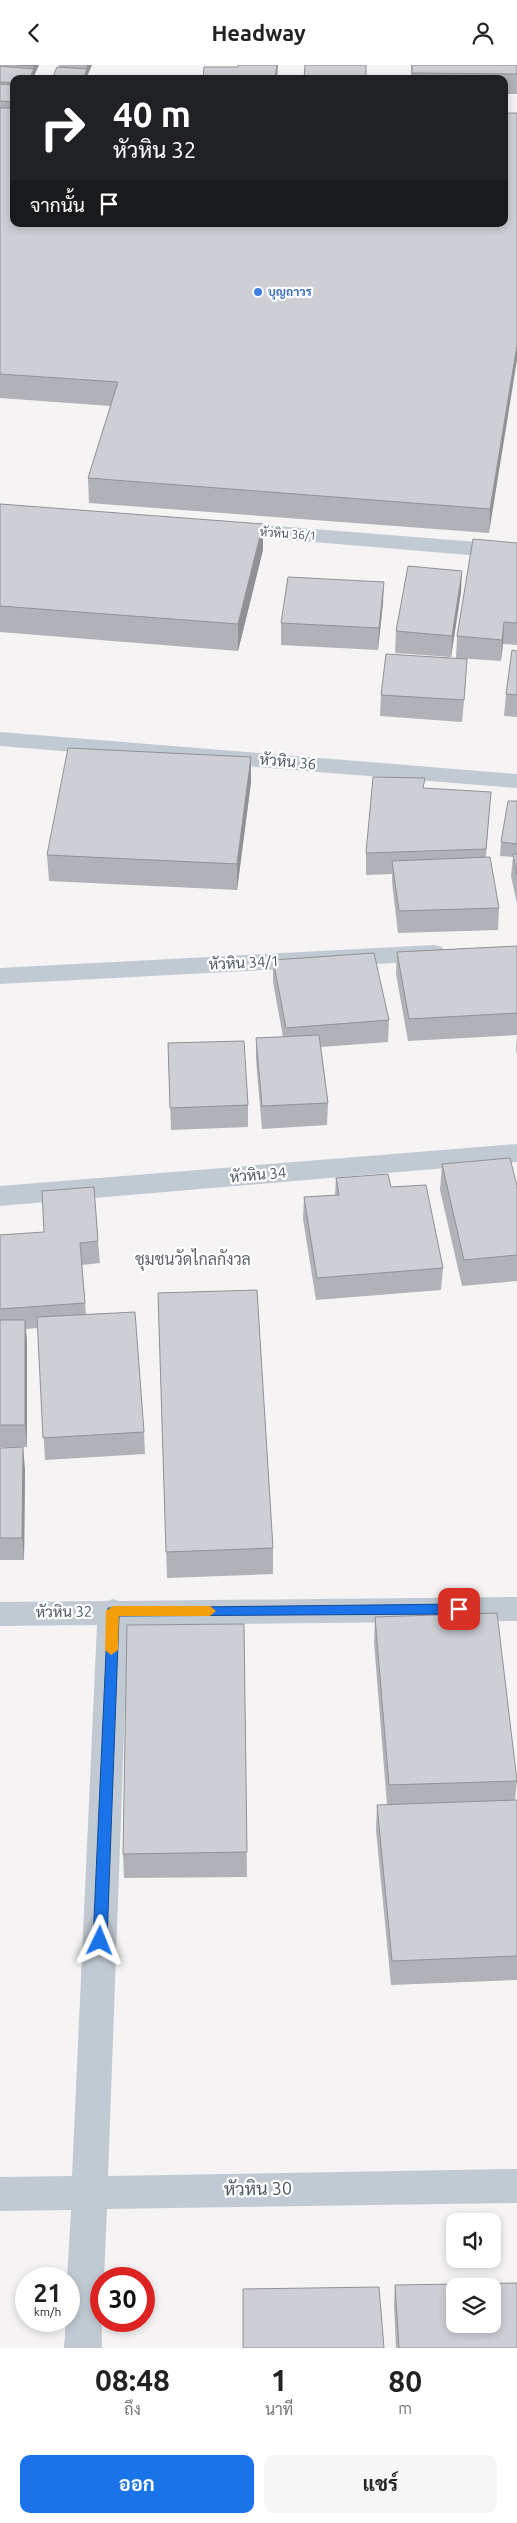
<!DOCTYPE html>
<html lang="th">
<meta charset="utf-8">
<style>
:root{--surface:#fff;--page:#f6f6f6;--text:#222;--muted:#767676;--accent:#1a73e8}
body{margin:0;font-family:Ubuntu,Sarabun,sans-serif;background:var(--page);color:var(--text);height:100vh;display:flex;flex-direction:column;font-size:19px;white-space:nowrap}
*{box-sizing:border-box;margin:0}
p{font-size:16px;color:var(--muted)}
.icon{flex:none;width:28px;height:28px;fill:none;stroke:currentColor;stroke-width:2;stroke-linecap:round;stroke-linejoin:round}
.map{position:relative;height:2283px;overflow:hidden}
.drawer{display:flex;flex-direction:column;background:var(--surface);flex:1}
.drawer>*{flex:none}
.guide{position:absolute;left:10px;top:10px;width:498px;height:152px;border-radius:10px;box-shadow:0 2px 8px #0003;background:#202124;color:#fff;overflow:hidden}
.buttons{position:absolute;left:446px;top:2148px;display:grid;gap:10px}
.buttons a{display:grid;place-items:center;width:55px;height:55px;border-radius:10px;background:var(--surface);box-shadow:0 2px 8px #0003;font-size:25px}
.speed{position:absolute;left:15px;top:2202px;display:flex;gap:10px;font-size:25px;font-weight:700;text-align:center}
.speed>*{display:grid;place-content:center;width:65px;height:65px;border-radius:50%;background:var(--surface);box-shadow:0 2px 8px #0003;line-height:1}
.speed small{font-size:12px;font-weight:400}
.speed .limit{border:8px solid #d22;background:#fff;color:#111}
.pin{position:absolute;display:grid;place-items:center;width:42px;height:42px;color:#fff;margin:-21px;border-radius:10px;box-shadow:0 2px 8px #0006}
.me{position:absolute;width:55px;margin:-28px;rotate:2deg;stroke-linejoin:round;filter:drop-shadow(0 0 4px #0008)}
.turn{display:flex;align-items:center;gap:18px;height:105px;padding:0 20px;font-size:22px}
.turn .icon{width:65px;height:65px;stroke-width:2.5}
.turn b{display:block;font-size:35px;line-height:42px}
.then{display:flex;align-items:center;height:48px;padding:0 20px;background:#0003;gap:10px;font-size:19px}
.eta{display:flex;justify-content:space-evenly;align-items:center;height:85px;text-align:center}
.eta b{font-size:30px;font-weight:700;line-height:35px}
.button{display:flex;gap:10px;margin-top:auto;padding:10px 20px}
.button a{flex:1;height:58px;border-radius:10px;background:var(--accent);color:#fff;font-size:20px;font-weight:700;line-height:58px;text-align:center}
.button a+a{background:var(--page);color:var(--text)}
header{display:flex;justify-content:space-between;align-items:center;height:65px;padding:0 20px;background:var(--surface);font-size:22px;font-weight:700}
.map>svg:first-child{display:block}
</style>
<header><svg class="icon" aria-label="back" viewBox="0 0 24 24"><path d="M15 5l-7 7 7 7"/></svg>Headway<svg class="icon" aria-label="person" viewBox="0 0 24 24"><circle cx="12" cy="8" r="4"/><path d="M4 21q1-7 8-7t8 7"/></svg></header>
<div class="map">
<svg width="517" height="2283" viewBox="0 0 517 2283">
<rect width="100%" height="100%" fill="#f5f3f3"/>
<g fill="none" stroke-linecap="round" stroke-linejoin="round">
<path fill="#c1cad2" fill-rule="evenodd" d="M 227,457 L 517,480 L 517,494 L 219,469 L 216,464 L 219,459 Z
M 0,667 L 517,709 L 517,723 L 0,681 Z
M 433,880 L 442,882 L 446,888 L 442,894 L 433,896 L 0,919 L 0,903 Z
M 517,1079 L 517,1097 L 0,1141 L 0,1121 Z
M 517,1532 L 517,1556 L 128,1560 L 108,2111 L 517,2104 L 517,2138 L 107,2144 L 104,2214 L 101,2214 L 102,2283 L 64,2283 L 66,2256 L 69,2256 L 67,2214 L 71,2145 L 0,2146 L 0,2112 L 72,2111 L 97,1560 L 0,1561 L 0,1537 L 107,1536 L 113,1534 L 119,1536 Z"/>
</g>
<path fill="#b0b2b7" d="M 0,0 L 39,0 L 34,11 L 34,14 L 14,14 L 14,159 L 517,48 L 489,468 L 89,438 L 88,413 L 111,341 L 0,333 Z
M 59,0 L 92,0 L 87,11 L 59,2 Z
M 411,0 L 517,0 L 517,29 L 504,29 L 504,14 L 411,14 Z
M 0,439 L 263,485 L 238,586 L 0,567 Z
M 517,478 L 517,580 L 503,579 L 501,596 L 456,593 L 457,571 Z
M 461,527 L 451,592 L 395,588 L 396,566 Z
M 383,538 L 378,585 L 281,580 L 281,558 Z
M 517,586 L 517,652 L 504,651 L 506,629 Z
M 466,615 L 462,657 L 380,651 L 381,630 Z
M 251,717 L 237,825 L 49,816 L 47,790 Z
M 424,723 L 489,749 L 486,792 L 499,843 L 498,865 L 398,868 L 392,817 L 392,809 L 366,810 L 366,788 Z
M 517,736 L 517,839 L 511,811 L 513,792 L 500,791 L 501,777 Z
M 517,881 L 517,990 L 516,985 L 517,970 L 408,976 L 396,909 L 397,887 Z
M 273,895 L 389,955 L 388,977 L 321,982 L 328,1038 L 327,1060 L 262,1064 L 256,995 L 256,973 L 283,972 L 273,917 Z
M 168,978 L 248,1040 L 248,1062 L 171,1065 Z
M 442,1099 L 517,1121 L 517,1216 L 462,1221 L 440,1125 Z
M 336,1113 L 391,1122 L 443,1203 L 441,1225 L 316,1235 L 303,1154 L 304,1132 L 335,1130 Z
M 0,1170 L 98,1176 L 100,1198 L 82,1200 L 86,1250 L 144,1367 L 145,1389 L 45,1395 L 38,1263 L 26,1264 L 27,1277 L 27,1382 L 0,1382 Z
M 158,1228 L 273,1483 L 273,1509 L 167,1513 Z
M 0,1383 L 25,1404 L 24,1495 L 0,1495 Z
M 375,1552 L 517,1716 L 515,1735 L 517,1735 L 517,1915 L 391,1920 L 376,1765 L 377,1740 L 387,1740 L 374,1577 Z
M 244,1559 L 247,1812 L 124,1813 L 123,1789 Z
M 395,2220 L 517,2283 L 396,2283 L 394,2240 Z"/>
<path fill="#909195" d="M 33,0 L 39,0 L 34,11 L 34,14 L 29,14 L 33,6 Z
M 87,0 L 92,0 L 87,11 Z
M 277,0 L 278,0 L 277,14 L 275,14 Z
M 87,4 L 87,14 L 83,14 Z
M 517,280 L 517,295 L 489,468 L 490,444 Z
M 263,459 L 263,485 L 238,586 L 238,559 Z
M 462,506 L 461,527 L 451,592 L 452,571 Z
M 384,517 L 383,538 L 378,585 L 379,563 Z
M 504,557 L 503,579 L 501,596 L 502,575 Z
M 251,692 L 251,717 L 237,825 L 237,799 Z
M 25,1255 L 27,1277 L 27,1382 L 25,1360 Z
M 23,1382 L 25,1404 L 24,1495 L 22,1473 Z"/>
<path fill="#cdcfd5" stroke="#909195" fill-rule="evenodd" d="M 16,0 L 33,0 L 32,1 Z
M 238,0 L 277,0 L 275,14 L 203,14 L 204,2 L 238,2 Z
M 305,0 L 366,0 L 366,14 L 304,14 Z
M 412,0 L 517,0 L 517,9 L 412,8 Z
M 0,1 L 34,4 L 29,14 L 14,14 L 14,18 L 0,17 Z
M 57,2 L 87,4 L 83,14 L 52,14 Z
M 0,19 L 14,20 L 14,37 L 0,36 Z
M 0,43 L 14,43 L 14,159 L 504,159 L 504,48 L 517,48 L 517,280 L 490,444 L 88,413 L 118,317 L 0,309 Z
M 0,439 L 263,459 L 238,559 L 0,541 Z
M 473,474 L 517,478 L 517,558 L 504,557 L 502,575 L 457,571 Z
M 408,501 L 462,506 L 452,571 L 396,566 Z
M 288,512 L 384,517 L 379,563 L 281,558 Z
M 512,585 L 517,586 L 517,630 L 506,629 Z
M 386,589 L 467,594 L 464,635 L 381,630 Z
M 68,683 L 251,692 L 237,799 L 47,790 Z
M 373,712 L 425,713 L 423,723 L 491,727 L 486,784 L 366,788 Z
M 508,736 L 517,736 L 517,779 L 501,777 Z
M 513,789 L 517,789 L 517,810 Z
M 490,792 L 499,843 L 399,846 L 392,796 Z
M 517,881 L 517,948 L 409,954 L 397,887 Z
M 374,888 L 389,955 L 286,963 L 273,895 Z
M 319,970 L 328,1038 L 262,1041 L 256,973 Z
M 244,976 L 248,1040 L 170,1043 L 168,978 Z
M 510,1093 L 517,1121 L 517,1190 L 464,1195 L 442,1099 Z
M 388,1109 L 391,1122 L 426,1120 L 443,1203 L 317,1213 L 304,1132 L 339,1130 L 336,1113 Z
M 94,1122 L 98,1176 L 80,1178 L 85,1238 L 0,1244 L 0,1170 L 44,1167 L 42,1126 Z
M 257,1225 L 273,1483 L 166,1487 L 158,1228 Z
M 135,1247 L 144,1367 L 43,1373 L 37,1252 Z
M 0,1255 L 25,1255 L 25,1360 L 0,1360 Z
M 23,1382 L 22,1473 L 0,1473 L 0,1383 Z
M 497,1548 L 517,1716 L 389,1720 L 375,1552 Z
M 244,1559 L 247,1787 L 123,1789 L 127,1560 Z
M 517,1735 L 517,1891 L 392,1896 L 377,1740 Z
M 517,2218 L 517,2283 L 399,2283 L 395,2220 ZM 455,2221 L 492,2221 L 492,2259 L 455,2259 Z
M 379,2222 L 384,2283 L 243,2283 L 243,2224 Z"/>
<path fill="#1a73e8" stroke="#114b97" d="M 459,1539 L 466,1544 L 459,1549 L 119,1551 L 107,1876 L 105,1880 L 100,1882 L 95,1880 L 93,1876 L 108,1543 Z"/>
<path fill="#f59e0b" d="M 113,1541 L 210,1541 L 216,1546 L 210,1551 L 119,1551 L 118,1585 L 111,1590 L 105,1585 L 106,1546 Z"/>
<circle fill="#3f7fe0" stroke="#fff" stroke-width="2" cx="258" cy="227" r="5"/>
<g text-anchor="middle" stroke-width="4.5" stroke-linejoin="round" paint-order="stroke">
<g font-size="12" font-weight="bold" fill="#366cbe" stroke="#fff" text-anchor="start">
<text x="268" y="231">บุญถาวร</text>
</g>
<g font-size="12" fill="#4a5661" stroke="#fff">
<text transform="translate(288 469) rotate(4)" y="4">หัวหิน 36/1</text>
</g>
<g font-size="15" fill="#4a5661" stroke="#fff">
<text transform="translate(288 697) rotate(5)" y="5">หัวหิน 36</text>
<text transform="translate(244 898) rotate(-3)" y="5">หัวหิน 34/1</text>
<text transform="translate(258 1110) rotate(-5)" y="5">หัวหิน 34</text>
<text transform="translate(64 1547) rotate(-1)" y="5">หัวหิน 32</text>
</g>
<g font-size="16" fill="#5f6368" stroke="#fff">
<text x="193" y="1200">ชุมชนวัดไกลกังวล</text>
</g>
<g font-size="18" fill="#4a5661" stroke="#fff">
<text transform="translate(258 2124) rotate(-1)" y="6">หัวหิน 30</text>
</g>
</g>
</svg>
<div class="buttons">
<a><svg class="icon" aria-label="sound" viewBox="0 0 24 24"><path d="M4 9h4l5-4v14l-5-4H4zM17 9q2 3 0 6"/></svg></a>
<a><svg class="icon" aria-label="layers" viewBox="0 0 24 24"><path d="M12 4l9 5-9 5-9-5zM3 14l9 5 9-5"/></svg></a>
</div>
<div class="speed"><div>21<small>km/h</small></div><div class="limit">30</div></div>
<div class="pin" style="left:459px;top:1544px;background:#d93025"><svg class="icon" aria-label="arrive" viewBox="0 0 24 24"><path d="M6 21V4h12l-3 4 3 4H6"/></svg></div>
<svg class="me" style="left:100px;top:1876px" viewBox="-20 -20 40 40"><path d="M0-17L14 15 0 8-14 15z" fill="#1a73e8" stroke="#fff" stroke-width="4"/></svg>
<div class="guide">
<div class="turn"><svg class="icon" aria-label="right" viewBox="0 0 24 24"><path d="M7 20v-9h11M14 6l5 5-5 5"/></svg><div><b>40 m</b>หัวหิน 32</div></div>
<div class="then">จากนั้น<svg class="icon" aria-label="arrive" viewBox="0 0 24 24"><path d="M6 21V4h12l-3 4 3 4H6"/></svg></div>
</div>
</div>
<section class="drawer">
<div class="eta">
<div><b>08:48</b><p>ถึง</p></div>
<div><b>1</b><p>นาที</p></div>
<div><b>80</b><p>m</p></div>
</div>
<div class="button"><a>ออก</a><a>แชร์</a></div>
</section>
